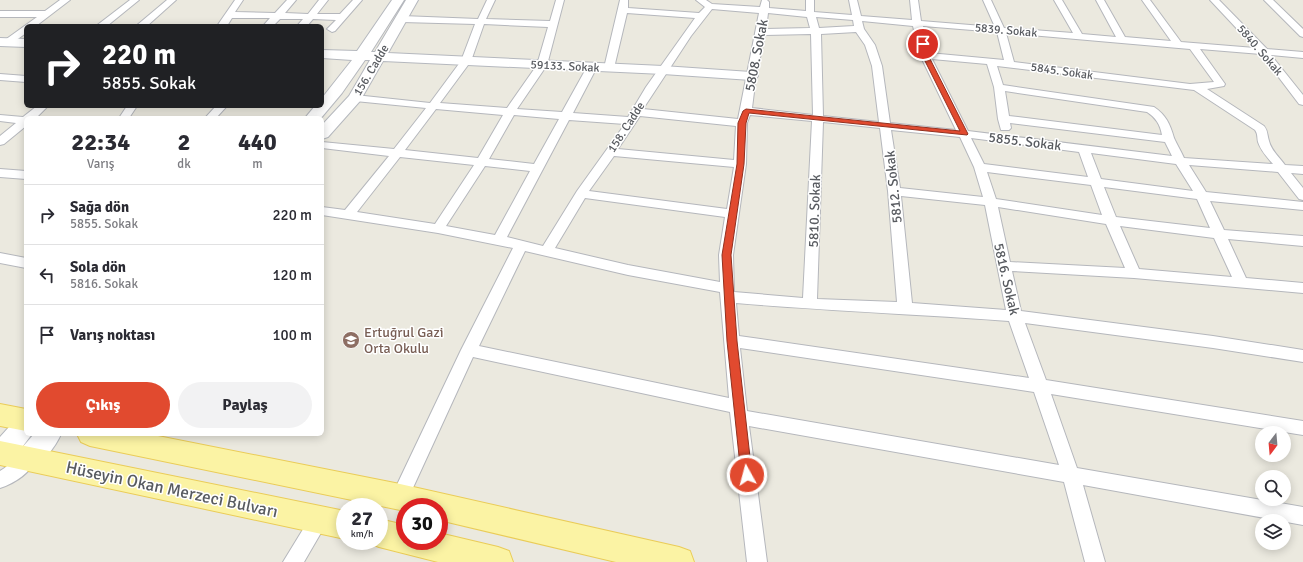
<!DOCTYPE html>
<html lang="tr">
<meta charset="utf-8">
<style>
:root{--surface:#fff;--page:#f2f2f3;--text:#2b2b33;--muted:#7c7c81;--line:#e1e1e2;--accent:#e14a2f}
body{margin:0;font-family:Signika,sans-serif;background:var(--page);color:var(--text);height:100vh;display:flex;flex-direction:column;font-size:15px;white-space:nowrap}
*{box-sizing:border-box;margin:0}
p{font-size:13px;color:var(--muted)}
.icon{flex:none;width:22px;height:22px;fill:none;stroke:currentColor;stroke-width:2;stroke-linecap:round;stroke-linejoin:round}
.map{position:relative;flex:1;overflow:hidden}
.details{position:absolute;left:24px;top:116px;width:300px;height:320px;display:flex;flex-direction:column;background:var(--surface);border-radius:6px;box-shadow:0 2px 10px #0003}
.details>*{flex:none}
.hud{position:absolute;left:24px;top:24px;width:300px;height:84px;border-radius:6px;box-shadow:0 2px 10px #0003;background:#202124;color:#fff;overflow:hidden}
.needle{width:26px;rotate:196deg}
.controls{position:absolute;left:1255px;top:426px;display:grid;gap:8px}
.controls a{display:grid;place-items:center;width:36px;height:36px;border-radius:50%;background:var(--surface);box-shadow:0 2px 10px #0003;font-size:20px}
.speed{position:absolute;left:336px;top:498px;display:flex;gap:8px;font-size:20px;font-weight:700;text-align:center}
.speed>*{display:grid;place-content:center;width:52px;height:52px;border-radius:50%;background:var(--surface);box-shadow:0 2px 10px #0003;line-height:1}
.speed small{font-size:10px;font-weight:400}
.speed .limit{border:6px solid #d22;background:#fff;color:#111}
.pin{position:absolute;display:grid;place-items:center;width:34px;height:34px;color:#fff;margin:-17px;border:2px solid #fff;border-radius:50%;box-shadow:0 1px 4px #0007}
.me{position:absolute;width:44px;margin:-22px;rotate:353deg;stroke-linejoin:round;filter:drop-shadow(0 0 3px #0008)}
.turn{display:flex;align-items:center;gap:14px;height:84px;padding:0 12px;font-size:18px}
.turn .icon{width:52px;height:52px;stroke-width:2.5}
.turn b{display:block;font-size:28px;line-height:34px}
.eta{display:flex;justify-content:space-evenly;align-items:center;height:68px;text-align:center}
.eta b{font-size:24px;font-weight:700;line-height:28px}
.action{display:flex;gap:8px;margin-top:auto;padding:8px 12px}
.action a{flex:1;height:46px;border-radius:24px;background:var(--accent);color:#fff;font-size:16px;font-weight:700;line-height:46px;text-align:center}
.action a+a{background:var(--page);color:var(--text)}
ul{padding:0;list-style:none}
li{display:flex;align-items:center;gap:12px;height:60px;padding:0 12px;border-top:1px solid var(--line)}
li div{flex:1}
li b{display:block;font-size:15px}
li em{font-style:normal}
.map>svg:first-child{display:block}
</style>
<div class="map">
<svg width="1303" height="562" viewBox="0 0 1303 562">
<rect width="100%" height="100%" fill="#ebe9df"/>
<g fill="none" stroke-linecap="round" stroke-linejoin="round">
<g stroke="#b5b7bc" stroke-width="2">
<path id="street" d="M 60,0 L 70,0 L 36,26 L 26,26 L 26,33 L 11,44 L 5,44 L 3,42 L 5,40 L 37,17 L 0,17 L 0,11 L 45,11 Z
M 130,0 L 139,0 L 107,26 L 96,26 Z
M 167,0 L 176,0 L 147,26 L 136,26 Z
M 235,0 L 243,0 L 235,12 L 275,13 L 287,0 L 296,0 L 285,13 L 308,14 L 319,0 L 328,0 L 317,14 L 340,14 L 353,0 L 362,0 L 335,31 L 332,32 L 327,29 L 336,20 L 313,19 L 307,26 L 297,26 L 303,19 L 280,19 L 273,26 L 263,26 L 270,18 L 232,18 L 227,26 L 217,26 Z
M 487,0 L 495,0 L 486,19 L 550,21 L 556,0 L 564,0 L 547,65 L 517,109 L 562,112 L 587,67 L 592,64 L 597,67 L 573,113 L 628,117 L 646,87 L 695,18 L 627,13 L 614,68 L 609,71 L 604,68 L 620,0 L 628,0 L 628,8 L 699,13 L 705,7 L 696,0 L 706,0 L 712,4 L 760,7 L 762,0 L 767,0 L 769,2 L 769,8 L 806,11 L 806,0 L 814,0 L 814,12 L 852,15 L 849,0 L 857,0 L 861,16 L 912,20 L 910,0 L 918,0 L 921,21 L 995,27 L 983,0 L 991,0 L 1004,28 L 1073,33 L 1054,0 L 1062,0 L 1082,34 L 1116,37 L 1096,0 L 1104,0 L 1125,37 L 1171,41 L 1142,0 L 1150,0 L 1181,42 L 1255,48 L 1210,0 L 1219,0 L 1267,49 L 1303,52 L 1303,58 L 1271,55 L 1303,95 L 1303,105 L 1299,104 L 1261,54 L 1200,49 L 1225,84 L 1224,86 L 1207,89 L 1264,126 C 1268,131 1267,135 1269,141 C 1271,150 1280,158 1285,165 L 1303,166 L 1303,174 L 1291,173 L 1303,188 L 1303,200 L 1299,199 L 1278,172 L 1189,165 L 1206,192 L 1303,202 L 1303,210 L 1210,201 L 1224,230 L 1303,236 L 1303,246 L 1228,239 L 1246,278 L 1303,283 L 1303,293 L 1134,278 L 1012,271 L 1021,311 L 1213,336 L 1303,350 L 1303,362 L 1213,348 L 1025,323 L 1046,380 L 1303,421 L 1303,435 L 1051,394 L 1077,468 L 1303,507 L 1303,525 L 1083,485 L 1105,562 L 1085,562 L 1064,482 L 749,426 L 767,562 L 747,562 L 730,412 L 473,357 L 406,503 L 400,505 L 394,503 L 391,497 L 394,491 L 461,350 L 513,248 L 438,233 L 322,215 L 322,207 L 345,210 L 389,156 L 322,148 L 322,142 L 394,149 L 426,108 L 355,101 L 350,98 L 355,95 L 430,103 L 461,61 L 475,24 L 402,22 L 398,19 L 402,16 L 478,19 ZM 712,9 L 759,13 L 738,119 L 643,109 L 691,36 ZM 768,13 L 807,17 L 810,28 L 766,29 ZM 816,17 L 853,20 L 854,26 L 819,28 ZM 862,21 L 913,26 L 920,55 L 956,130 L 890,123 L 882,66 L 875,45 L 864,29 ZM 484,24 L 548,27 L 537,65 L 507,108 L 440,103 L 471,61 ZM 923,26 L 997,32 L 1004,60 L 929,53 ZM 856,32 L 865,45 L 872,66 L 879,122 L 823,116 L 821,34 ZM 1006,33 L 1190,49 L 1214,82 L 1190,84 L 1014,62 ZM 811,34 L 813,115 L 752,108 L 756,76 L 765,35 ZM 932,59 L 987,64 L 994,87 L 998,119 L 1001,130 L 1009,130 L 1011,128 L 1010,123 L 1165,142 L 1172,156 L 968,131 ZM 997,66 L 1194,90 L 1255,130 C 1258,134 1257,138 1258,142 C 1261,151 1267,157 1273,164 L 1184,158 C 1181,151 1177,145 1174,138 C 1170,124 1166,115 1154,107 L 1003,85 ZM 1005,91 L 1147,112 C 1156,118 1160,124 1162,135 L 1009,116 ZM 436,109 L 503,115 L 478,158 L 405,150 ZM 514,115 L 559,119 L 534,164 L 489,159 ZM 750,115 L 812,121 L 803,298 L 734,292 L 733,255 L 746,164 L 747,123 ZM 640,116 L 736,126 L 734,160 L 618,149 ZM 569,120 L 625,124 L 577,191 L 543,246 L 507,237 ZM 823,122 L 880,128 L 888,191 L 897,302 L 817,299 ZM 891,130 L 960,137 L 974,167 L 983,197 L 900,188 ZM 971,138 L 1079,152 L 1088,177 L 984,164 ZM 1091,153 L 1176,164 L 1193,191 L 1101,179 ZM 614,156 L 734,167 L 727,209 L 589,191 ZM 400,157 L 474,165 L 435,224 L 357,212 ZM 485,166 L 530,171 L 495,235 L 446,226 ZM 987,172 L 1091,185 L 1102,215 L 996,199 ZM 1104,187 L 1197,199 L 1210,228 L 1116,217 ZM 901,196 L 985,205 L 1006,310 L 912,303 ZM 585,198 L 725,217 L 719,255 L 720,282 L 628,265 L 555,248 ZM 998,207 L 1106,224 L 1125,268 L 1010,262 ZM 1120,226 L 1214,238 L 1232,277 L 1139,269 ZM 525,251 L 628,275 L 720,292 L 729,398 L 479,346 ZM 736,303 C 827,311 918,314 1009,321 L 1029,378 L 739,336 ZM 740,348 L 1034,392 L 1059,465 L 747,411 Z
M 1264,0 L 1273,0 L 1303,29 L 1303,37 L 1300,36 Z
M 0,74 L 26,76 L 26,82 L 0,80 Z
M 37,106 L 48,106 L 36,118 L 26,118 L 26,126 L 4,144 L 0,145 L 0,136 L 16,123 L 0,121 L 0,115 L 23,117 Z
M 127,106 L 137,106 L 129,118 L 119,118 Z
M 216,106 L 227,106 L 216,118 L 205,118 Z
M 0,169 L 26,171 L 26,179 L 0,177 Z
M 0,253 L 26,258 L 26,268 L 0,263 Z
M 28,450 L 34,453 L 37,458 C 30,473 15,483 0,488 L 0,471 C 11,465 17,454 28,450 Z
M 320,510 L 327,513 L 329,519 L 304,562 L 283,562 L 313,513 Z"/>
</g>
<g stroke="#b5b8be" stroke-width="2">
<path id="secondary" d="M 392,0 L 404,0 L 371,52 L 375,52 L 406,0 L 418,0 L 388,53 L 663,66 L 751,72 L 756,73 L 758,76 L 756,79 L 751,80 L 663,74 L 383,61 L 360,101 L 328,137 L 322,139 L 322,125 L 349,96 L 370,60 L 365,60 L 342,93 L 321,118 L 305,118 L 315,106 L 322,106 L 322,98 L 352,60 L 322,58 L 322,50 L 357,51 Z
M 0,38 L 26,39 L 26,47 L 0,46 Z
M 26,414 L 26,434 L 32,434 L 20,450 L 34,434 L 61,434 C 55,448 42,464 28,469 L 19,466 L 16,458 L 19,450 L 11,461 L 0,463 L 0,437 L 18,417 Z"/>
</g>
<g stroke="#eacc58" stroke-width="2">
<path id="primary" d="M 0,404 L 26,409 L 26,431 L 0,426 Z
M 77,434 L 148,434 L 400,484 L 679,547 L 690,551 L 694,562 L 616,562 L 439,520 L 439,507 L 405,507 L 405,511 L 90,446 L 81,442 Z
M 0,441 L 345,511 L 345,539 L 0,465 Z
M 379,519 L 405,525 L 405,541 L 439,541 L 439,533 L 498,547 L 509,551 L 513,562 L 438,562 L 379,547 L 369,543 L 368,541 L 379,541 Z"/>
</g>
<use href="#street" fill="#fff" fill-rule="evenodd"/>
<use href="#secondary" fill="#fff" fill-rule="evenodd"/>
<use href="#primary" fill="#fbf3a4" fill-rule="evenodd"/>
</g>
<path fill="#e14a2f" stroke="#92301f" d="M 923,42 L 926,44 L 928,55 L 968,134 L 967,135 L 749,113 L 746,123 L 744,164 L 731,255 L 737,341 L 752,475 L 751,479 L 747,481 L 743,479 L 741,475 L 727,341 L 722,255 L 737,164 L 738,123 L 743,111 L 746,109 L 960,131 L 922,55 L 920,44 Z"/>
<defs>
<g id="school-disc" transform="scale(0.9)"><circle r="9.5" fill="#8d6e63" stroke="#fff"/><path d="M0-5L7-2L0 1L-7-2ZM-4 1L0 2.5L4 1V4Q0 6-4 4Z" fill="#fff"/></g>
</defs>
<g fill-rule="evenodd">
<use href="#school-disc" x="351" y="340"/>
</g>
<g text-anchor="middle" stroke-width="3" stroke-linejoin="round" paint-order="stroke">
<g font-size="12" fill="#585b60" stroke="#fff">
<text transform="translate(1006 30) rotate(5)" y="4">5839. Sokak</text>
<text transform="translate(1260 50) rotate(49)" y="4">5840. Sokak</text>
<text transform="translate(565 66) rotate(3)" y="4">59133. Sokak</text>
<text transform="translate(371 70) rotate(-59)" y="4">156. Cadde</text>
<text transform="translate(1062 71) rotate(8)" y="4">5845. Sokak</text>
<text transform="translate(626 127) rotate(-57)" y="4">158. Cadde</text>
</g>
<g font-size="14" fill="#585b60" stroke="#fff">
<text transform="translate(756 55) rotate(-79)" y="5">5808. Sokak</text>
<text transform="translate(1025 141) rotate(7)" y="5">5855. Sokak</text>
<text transform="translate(893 187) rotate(-96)" y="5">5812. Sokak</text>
<text transform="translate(814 211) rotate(-88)" y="5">5810. Sokak</text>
<text transform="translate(1007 279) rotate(77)" y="5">5816. Sokak</text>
</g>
<g font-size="14" fill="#785e54" stroke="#fff" text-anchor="start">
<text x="364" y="337">Ertuğrul Gazi<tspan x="364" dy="16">Orta Okulu</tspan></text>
</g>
<g font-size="17" fill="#585b60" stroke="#fff">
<text transform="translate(172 489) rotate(12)" y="6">Hüseyin Okan Merzeci Bulvarı</text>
</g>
</g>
</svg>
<div class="controls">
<a><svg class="needle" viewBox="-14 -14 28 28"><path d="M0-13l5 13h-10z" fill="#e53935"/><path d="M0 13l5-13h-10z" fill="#7c7c81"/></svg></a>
<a><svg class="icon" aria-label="search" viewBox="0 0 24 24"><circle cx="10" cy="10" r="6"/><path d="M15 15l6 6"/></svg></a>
<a><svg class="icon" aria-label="layers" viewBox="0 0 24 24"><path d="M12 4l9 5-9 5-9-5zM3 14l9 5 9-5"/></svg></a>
</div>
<div class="speed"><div>27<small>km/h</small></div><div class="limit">30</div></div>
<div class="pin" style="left:923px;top:44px;background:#d93025"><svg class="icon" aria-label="arrive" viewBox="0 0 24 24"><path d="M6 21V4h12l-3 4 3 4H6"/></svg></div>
<svg class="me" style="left:747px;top:475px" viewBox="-20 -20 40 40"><circle r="17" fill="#e14a2f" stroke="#fff" stroke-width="3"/><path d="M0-11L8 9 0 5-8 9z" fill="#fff"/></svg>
<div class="hud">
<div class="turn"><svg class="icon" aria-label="right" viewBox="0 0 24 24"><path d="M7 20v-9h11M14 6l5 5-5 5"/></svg><div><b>220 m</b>5855. Sokak</div></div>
</div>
<section class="details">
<div class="eta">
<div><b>22:34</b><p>Varış</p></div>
<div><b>2</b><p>dk</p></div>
<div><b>440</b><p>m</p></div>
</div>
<ul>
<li><svg class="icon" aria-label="right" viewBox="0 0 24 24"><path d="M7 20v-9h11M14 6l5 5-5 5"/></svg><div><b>Sağa dön</b><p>5855. Sokak</p></div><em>220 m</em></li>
<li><svg class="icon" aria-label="left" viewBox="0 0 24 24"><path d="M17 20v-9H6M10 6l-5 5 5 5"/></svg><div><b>Sola dön</b><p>5816. Sokak</p></div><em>120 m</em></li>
<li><svg class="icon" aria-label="arrive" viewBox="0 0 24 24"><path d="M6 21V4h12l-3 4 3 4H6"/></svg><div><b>Varış noktası</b></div><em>100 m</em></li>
</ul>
<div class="action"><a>Çıkış</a><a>Paylaş</a></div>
</section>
</div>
